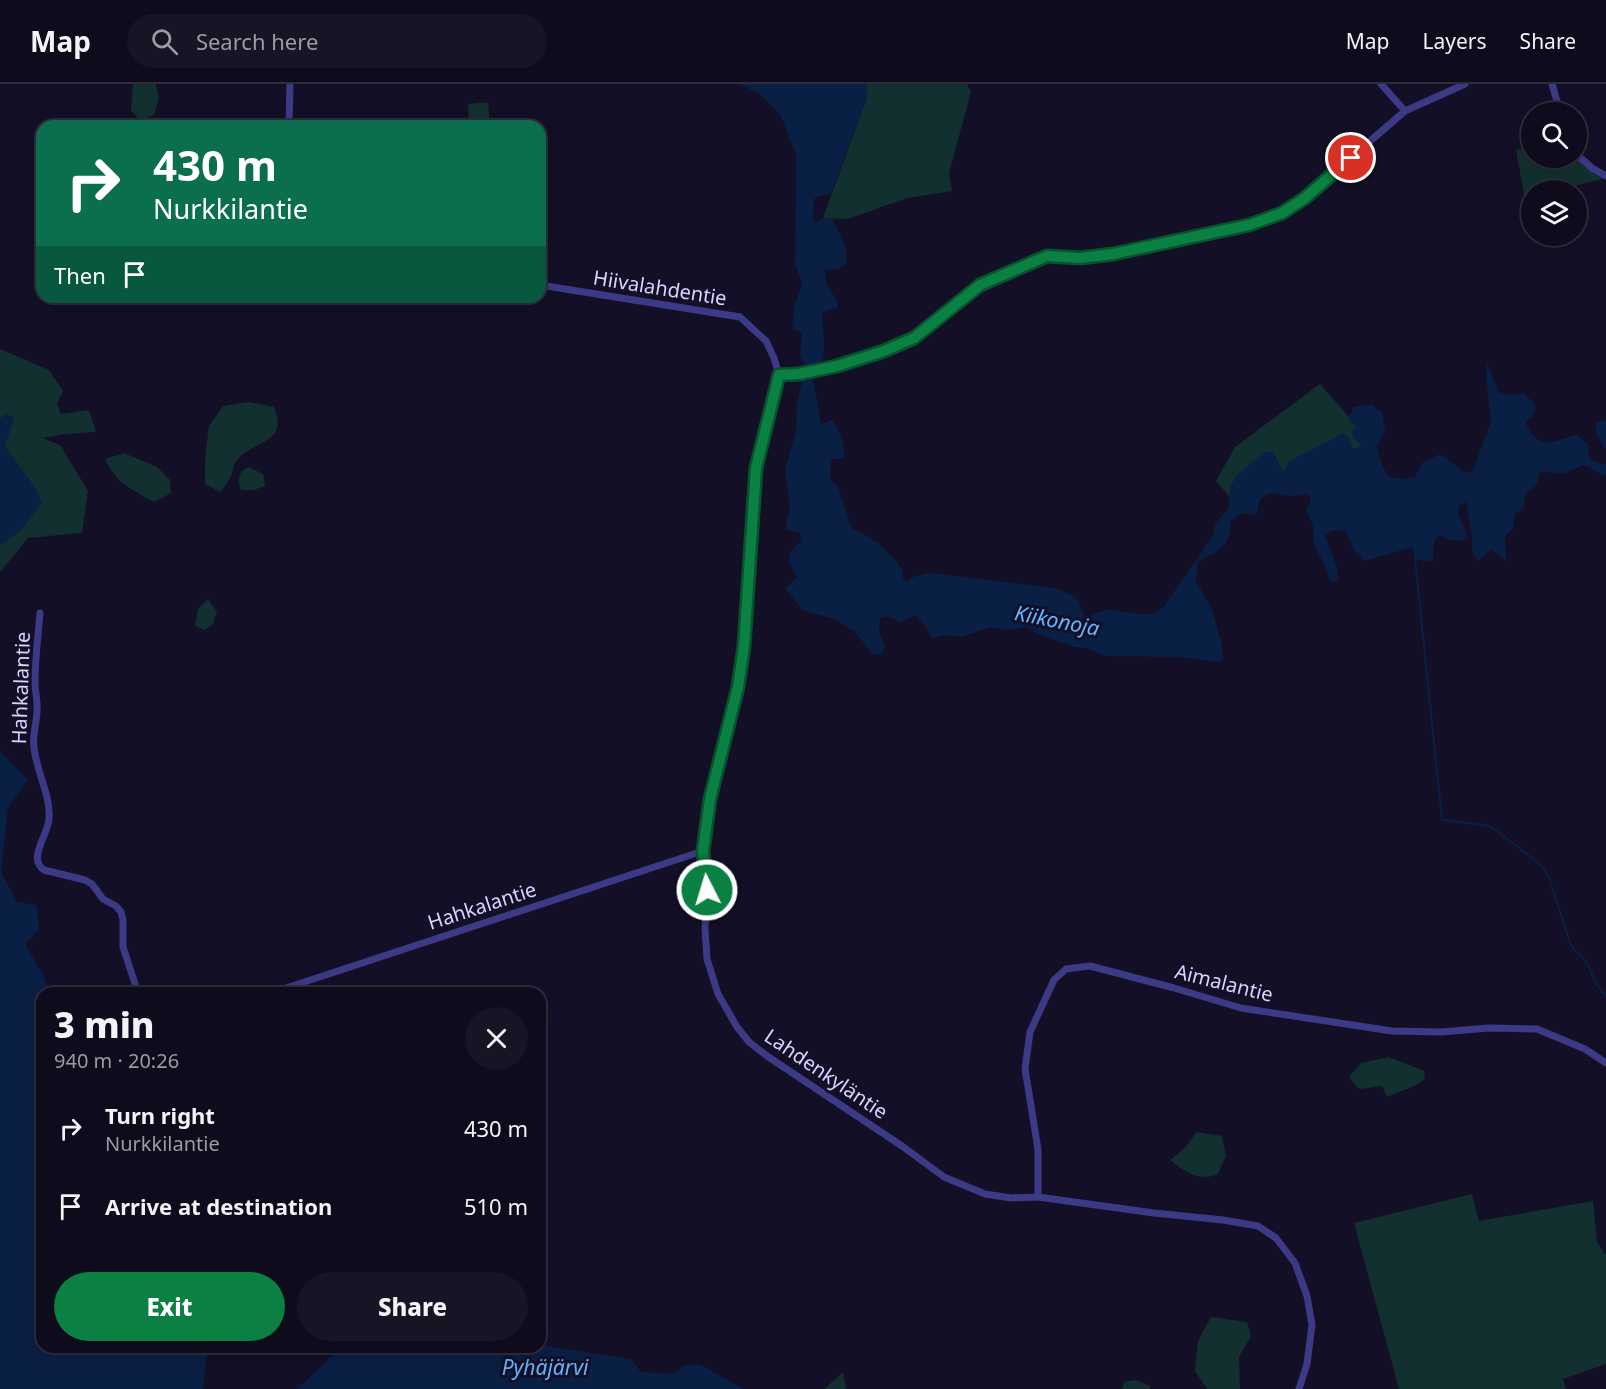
<!DOCTYPE html>
<meta charset="utf-8">
<style>
:root{--surface:#0e0b1c;--page:#171425;--text:#f1f3f6;--muted:#9b9ba3;--line:#2e2b3b;--accent:#0b8043}
body{margin:0;font-family:"Noto Sans",sans-serif;background:var(--page);color:var(--text);height:100vh;display:flex;flex-direction:column;font-size:22px;white-space:nowrap}
*{box-sizing:border-box;margin:0}
p{font-size:20px;color:var(--muted)}
.icon{flex:none;width:33px;height:33px;fill:none;stroke:currentColor;stroke-width:2;stroke-linecap:round;stroke-linejoin:round}
.map{position:relative;flex:1;overflow:hidden}
.panel{position:absolute;left:36px;top:903px;width:510px;height:366px;display:flex;flex-direction:column;background:var(--surface);border-radius:18px;box-shadow:0 6px 24px #0002,0 0 0 2px var(--line)}
.panel>*{flex:none}
.guide{position:absolute;left:36px;top:36px;width:510px;height:183px;border-radius:18px;box-shadow:0 6px 24px #0002,0 0 0 2px var(--line);background:#0b6e4f;color:#fff;overflow:hidden}
.fabs{position:absolute;left:1521px;top:18px;display:grid;gap:12px}
.fabs a{display:grid;place-items:center;width:66px;height:66px;border-radius:50%;background:var(--surface);box-shadow:0 6px 24px #0002,0 0 0 2px var(--line);font-size:30px}
.pin{position:absolute;display:grid;place-items:center;width:51px;height:51px;color:#fff;margin:-26px;border:3px solid #fff;border-radius:50%;box-shadow:0 2px 6px #0007}
.me{position:absolute;width:66px;margin:-33px;rotate:355deg;stroke-linejoin:round;filter:drop-shadow(0 0 4px #0008)}
.turn{display:flex;align-items:center;gap:21px;height:126px;padding:0 18px;font-size:27px}
.turn .icon{width:78px;height:78px;stroke-width:2.5}
.turn b{display:block;font-size:42px;line-height:51px}
.then{display:flex;align-items:center;height:57px;padding:0 18px;background:#0003;gap:12px;font-size:22px}
.round{display:grid;place-items:center;flex:none;width:63px;height:63px;border-radius:32px;background:var(--page)}
.head{display:flex;align-items:center;justify-content:space-between;height:102px;padding:0 18px}
h1{font-size:36px;font-weight:800;line-height:45px}
.button{display:flex;gap:12px;margin-top:auto;padding:12px 18px}
.button a{flex:1;height:69px;border-radius:36px;background:var(--accent);color:#fff;font-size:24px;font-weight:800;line-height:69px;text-align:center}
.button a+a{background:var(--page);color:var(--text)}
ul{padding:0;list-style:none}
li{display:flex;align-items:center;gap:18px;height:78px;padding:0 18px}
li div{flex:1}
li b{display:block;font-size:22px}
li em{font-style:normal}
header{display:flex;align-items:center;gap:36px;box-sizing:border-box;height:84px;padding:0 30px;background:var(--surface);border-bottom:2px solid var(--line)}
header strong{font-size:28px}
nav{display:flex;gap:33px;margin-inline-start:auto;font-size:21px}
.search{width:420px;height:54px;background:var(--page);display:flex;align-items:center;gap:15px;box-sizing:border-box;padding:0 21px;border-radius:33px;color:var(--muted);font-size:22px}
.map>svg:first-child{display:block}
</style>
<header>
<strong>Map</strong>
<div class="search"><svg class="icon" aria-label="search" viewBox="0 0 24 24"><circle cx="10" cy="10" r="6"/><path d="M15 15l6 6"/></svg>Search here</div>
<nav><a>Map</a><a>Layers</a><a>Share</a></nav>
</header>
<div class="map">
<svg width="1606" height="1305" viewBox="0 0 1606 1305">
<rect width="100%" height="100%" fill="#130f26"/>
<path fill="#12302f" d="M 133,0 L 156,0 L 159,15 L 154,31 L 141,37 L 131,27 Z
M 867,0 L 967,0 L 971,8 L 949,89 L 952,107 L 908,114 L 847,135 L 823,134 L 867,13 Z
M 488,18 L 490,42 L 469,42 L 468,20 Z
M 1531,63 L 1532,74 L 1576,74 L 1606,94 L 1559,106 L 1532,106 L 1531,114 L 1525,116 L 1516,66 Z
M 0,265 L 49,286 L 63,307 L 57,320 L 61,330 L 89,326 L 96,348 L 65,350 L 43,354 L 60,361 L 88,407 L 82,449 L 28,454 L 0,488 L 0,461 L 20,447 L 41,419 L 35,404 L 5,363 L 5,330 L 0,335 Z
M 1320,300 L 1349,333 L 1350,338 L 1359,342 L 1361,361 L 1358,364 L 1352,364 L 1282,388 L 1274,369 L 1231,401 L 1230,413 L 1216,397 L 1235,363 Z
M 250,318 L 274,323 C 289,359 255,356 238,375 C 234,379 233,387 231,392 C 228,398 224,403 220,408 L 205,400 L 205,375 L 209,342 L 223,322 Z
M 124,369 L 157,383 L 170,396 L 171,409 L 154,418 C 131,405 116,399 105,375 Z
M 249,383 L 263,390 L 265,402 L 254,406 L 241,406 L 238,396 L 242,387 Z
M 208,515 L 217,528 L 213,540 L 205,546 L 195,542 L 198,525 Z
M 1389,973 L 1424,987 L 1425,994 C 1418,1003 1399,1007 1387,1013 L 1382,1002 L 1359,1005 L 1349,993 L 1361,979 Z
M 1197,1048 L 1222,1052 L 1226,1072 L 1218,1090 C 1200,1098 1184,1088 1170,1076 L 1185,1064 Z
M 1472,1110 L 1479,1137 L 1593,1117 L 1597,1158 L 1606,1171 L 1606,1280 L 1563,1295 L 1566,1305 L 1399,1305 L 1354,1139 Z
M 1211,1233 L 1247,1238 L 1251,1252 L 1239,1273 L 1240,1305 L 1207,1305 L 1195,1287 L 1198,1257 Z
M 843,1288 L 846,1305 L 824,1305 Z
M 1136,1296 L 1150,1302 L 1150,1305 L 1122,1305 L 1124,1298 Z"/>
<path fill="#0a1f44" d="M 740,0 L 867,0 L 867,13 L 831,109 L 815,114 L 813,123 L 814,139 L 823,134 L 833,135 L 846,165 L 846,180 L 838,185 L 825,186 L 826,199 L 838,218 L 837,224 L 831,225 L 822,230 C 822,246 826,262 823,277 L 813,280 L 812,292 L 821,339 L 826,339 L 832,335 C 840,347 843,358 845,372 L 841,375 L 831,375 L 830,394 L 838,403 L 852,445 C 874,453 889,468 903,486 L 903,495 L 906,498 L 913,493 L 929,489 L 1055,504 L 1072,511 L 1079,517 L 1084,533 L 1109,525 L 1140,530 L 1155,530 L 1164,522 L 1214,450 L 1215,440 L 1228,425 L 1231,401 L 1237,391 L 1266,367 L 1274,369 L 1282,387 L 1286,385 L 1289,377 L 1344,349 L 1349,354 L 1352,364 L 1358,364 L 1361,361 L 1352,352 L 1352,347 L 1358,341 L 1350,338 L 1349,333 L 1354,323 L 1372,320 L 1375,324 L 1382,328 L 1385,347 L 1377,363 L 1382,381 L 1389,393 L 1403,395 L 1415,393 L 1422,379 L 1440,370 L 1466,389 L 1473,386 L 1491,338 L 1486,292 L 1487,278 L 1498,308 L 1512,311 L 1523,309 L 1531,316 L 1536,324 L 1533,332 L 1525,338 C 1541,370 1552,356 1577,351 L 1588,360 L 1589,375 L 1602,380 L 1606,380 L 1606,391 L 1602,391 L 1584,381 L 1564,390 L 1541,387 L 1538,392 L 1538,400 L 1525,410 L 1524,423 L 1515,430 L 1513,444 L 1505,453 L 1506,477 L 1491,465 L 1478,477 L 1472,468 L 1472,452 L 1466,417 L 1460,421 L 1458,429 L 1468,453 L 1462,457 L 1449,456 L 1442,452 L 1436,454 L 1433,466 L 1433,478 L 1415,475 L 1412,463 L 1365,477 L 1355,468 L 1345,446 L 1332,447 L 1325,451 L 1337,484 L 1339,496 L 1331,499 L 1324,480 L 1314,461 L 1313,442 L 1306,425 L 1311,418 L 1309,410 L 1292,412 L 1271,409 L 1260,415 L 1256,431 L 1242,429 L 1230,438 C 1233,462 1217,467 1198,478 L 1196,497 L 1212,525 L 1222,561 L 1223,575 L 1220,578 L 1180,573 L 1104,572 L 1088,564 L 1074,563 L 1034,548 L 1026,543 L 1005,546 L 991,543 L 961,553 L 944,551 L 932,555 L 923,538 L 915,531 L 901,539 L 889,532 L 880,534 L 879,547 L 885,563 L 882,570 L 872,570 L 857,550 L 835,535 L 804,527 L 785,505 L 797,493 C 787,477 785,470 801,457 L 800,449 L 787,446 L 786,435 L 790,427 L 785,385 L 796,348 L 797,318 L 803,293 L 804,279 L 800,272 L 802,249 L 792,244 L 794,223 L 802,200 L 795,180 L 796,71 L 781,32 L 762,12 Z
M 5,330 L 14,334 L 5,363 L 35,404 L 42,419 L 20,447 L 0,461 L 0,335 Z
M 1603,336 L 1606,337 L 1606,366 L 1597,351 L 1595,339 Z
M 0,667 L 28,696 L 8,724 L 1,788 L 17,818 L 37,821 L 39,846 L 25,860 L 44,892 L 49,909 L 42,909 L 42,1263 L 204,1263 L 207,1269 L 203,1305 L 0,1305 Z
M 540,1261 L 631,1275 L 641,1288 L 675,1290 L 683,1282 L 700,1280 L 743,1305 L 297,1305 L 341,1263 L 540,1263 Z"/>
<g fill="none" stroke-linecap="round" stroke-linejoin="round">
<path stroke="#0a1f44" stroke-width="2" d="M 1415,475 L 1442,736 L 1490,742 L 1540,780 L 1549,793 L 1571,862 L 1586,877 L 1596,899 L 1606,912"/>
<path stroke="#3d3a85" stroke-width="7" d="M 1381,0 L 1405,27
M 1552,0 L 1560,28
M 289,42 L 290,0
M 1576,70 L 1592,84 L 1606,92
M 540,201 L 740,233 L 766,257 L 774,274 L 779,291
M 779,291 L 756,384 L 744,562 L 738,603 L 710,715 L 703,767 L 707,806 L 705,845 L 707,875 L 718,910 L 737,943 L 749,958 L 767,972 L 902,1062 L 944,1093 L 985,1110 L 1011,1114 L 1038,1113 L 1154,1129 L 1223,1136 L 1258,1142 L 1276,1154 L 1295,1179 L 1307,1212 L 1312,1241 L 1307,1280 L 1299,1305
M 779,291 L 799,290 L 837,282 L 883,267 L 914,254 L 979,201 L 1047,173 L 1080,174 L 1113,170 L 1249,141 L 1282,129 L 1304,114 L 1405,27 L 1465,0
M 40,529 C 38,552 35,576 35,599 C 35,608 38,617 37,626 C 37,639 32,651 34,663 C 36,687 51,711 49,735 C 48,751 27,775 44,786 L 85,796 L 92,800 L 103,815 L 116,822 L 121,828 L 123,836 L 123,863 L 138,909
M 271,909 L 703,767
M 1038,1113 L 1038,1065 L 1025,985 L 1030,948 L 1054,896 L 1066,885 L 1090,882 L 1174,904 L 1241,924 L 1392,947 L 1441,948 L 1489,944 L 1537,945 L 1585,965 L 1606,979"/>
</g>
<g fill="none" stroke-linecap="round" stroke-linejoin="round">
<g stroke="#07532c" stroke-width="15">
<path id="route" d="M 707,806 L 703,767 L 710,715 L 738,603 L 744,562 L 756,384 L 779,291 L 799,290 L 837,282 L 884,267 L 914,254 L 980,201 L 1047,172 L 1080,174 L 1113,170 L 1249,141 L 1282,129 L 1305,114 L 1351,74"/>
</g>
<use href="#route" stroke="#0b8043" stroke-width="10"/>
</g>
<g text-anchor="middle" stroke-width="6" stroke-linejoin="round" paint-order="stroke">
<g font-size="20" fill="#d9d4ff" stroke="#130f26">
<text transform="translate(660 204) rotate(9)" y="7">Hiivalahdentie</text>
<text transform="translate(21 604) rotate(-88)" y="7">Hahkalantie</text>
<text transform="translate(482 822) rotate(-18)" y="7">Hahkalantie</text>
<text transform="translate(1224 899) rotate(14)" y="7">Aimalantie</text>
<text transform="translate(826 990) rotate(34)" y="7">Lahdenkyläntie</text>
</g>
<g font-size="21" font-style="italic" fill="#62b6ff" stroke="#130f26">
<text transform="translate(1057 537) rotate(11)" y="7">Kiikonoja</text>
<text x="545" y="1291">Pyhäjärvi</text>
</g>
</g>
</svg>
<div class="fabs">
<a><svg class="icon" aria-label="search" viewBox="0 0 24 24"><circle cx="10" cy="10" r="6"/><path d="M15 15l6 6"/></svg></a>
<a><svg class="icon" aria-label="layers" viewBox="0 0 24 24"><path d="M12 4l9 5-9 5-9-5zM3 14l9 5 9-5"/></svg></a>
</div>
<div class="pin" style="left:1351px;top:74px;background:#d93025"><svg class="icon" aria-label="arrive" viewBox="0 0 24 24"><path d="M6 21V4h12l-3 4 3 4H6"/></svg></div>
<svg class="me" style="left:707px;top:806px" viewBox="-20 -20 40 40"><circle r="17" fill="#0b8043" stroke="#fff" stroke-width="3"/><path d="M0-11L8 9 0 5-8 9z" fill="#fff"/></svg>
<div class="guide">
<div class="turn"><svg class="icon" aria-label="right" viewBox="0 0 24 24"><path d="M7 20v-9h11M14 6l5 5-5 5"/></svg><div><b>430 m</b>Nurkkilantie</div></div>
<div class="then">Then<svg class="icon" aria-label="arrive" viewBox="0 0 24 24"><path d="M6 21V4h12l-3 4 3 4H6"/></svg></div>
</div>
<section class="panel">
<div class="head"><div><h1>3 min</h1><p>940 m · 20:26</p></div><a class="round"><svg class="icon" aria-label="close" viewBox="0 0 24 24"><path d="M6 6l12 12M18 6L6 18"/></svg></a></div>
<ul>
<li><svg class="icon" aria-label="right" viewBox="0 0 24 24"><path d="M7 20v-9h11M14 6l5 5-5 5"/></svg><div><b>Turn right</b><p>Nurkkilantie</p></div><em>430 m</em></li>
<li><svg class="icon" aria-label="arrive" viewBox="0 0 24 24"><path d="M6 21V4h12l-3 4 3 4H6"/></svg><div><b>Arrive at destination</b></div><em>510 m</em></li>
</ul>
<div class="button"><a>Exit</a><a>Share</a></div>
</section>
</div>
